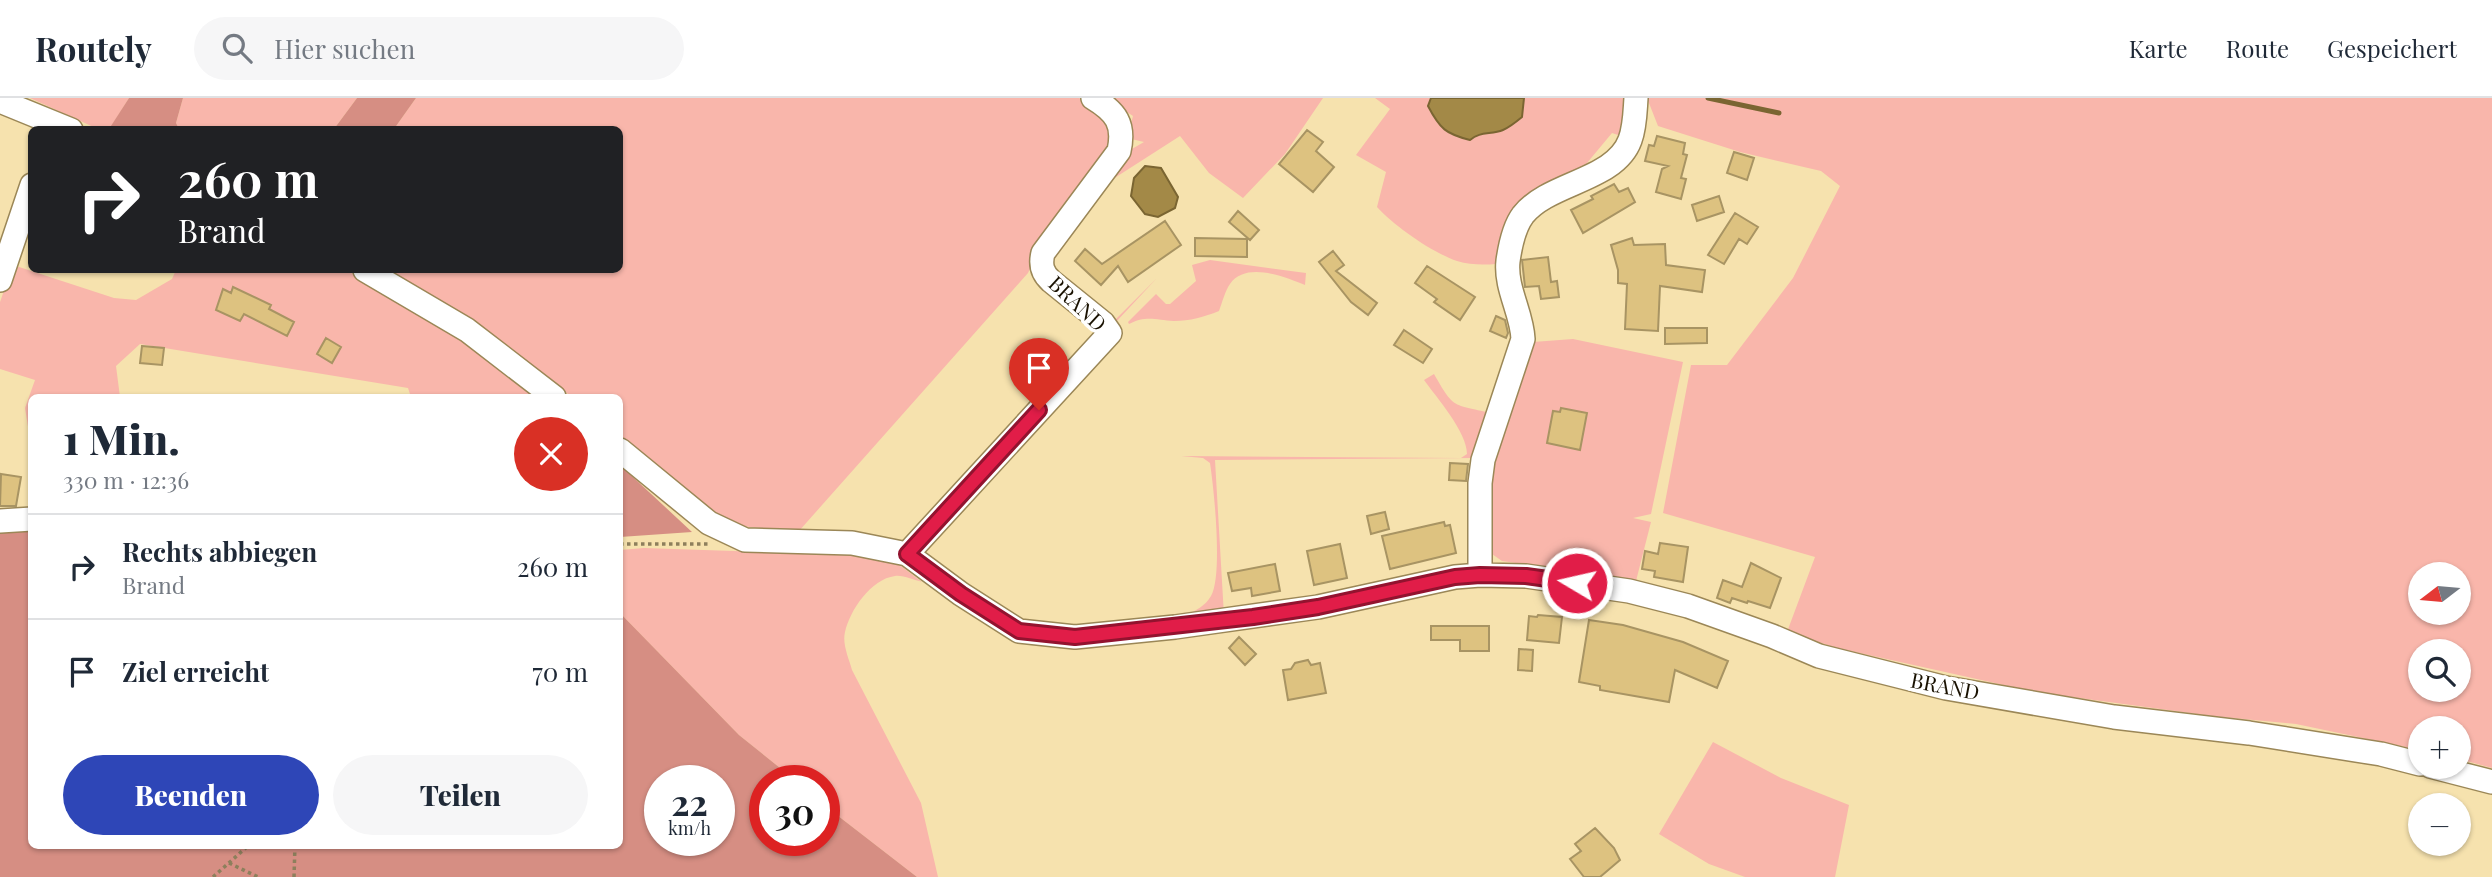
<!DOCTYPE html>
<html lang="de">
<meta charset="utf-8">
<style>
:root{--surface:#fff;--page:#f6f6f7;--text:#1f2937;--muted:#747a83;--line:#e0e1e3;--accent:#2e46b7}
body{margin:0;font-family:"Playfair Display",serif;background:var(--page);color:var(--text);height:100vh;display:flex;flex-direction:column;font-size:26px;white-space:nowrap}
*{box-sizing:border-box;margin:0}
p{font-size:23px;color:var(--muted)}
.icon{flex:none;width:38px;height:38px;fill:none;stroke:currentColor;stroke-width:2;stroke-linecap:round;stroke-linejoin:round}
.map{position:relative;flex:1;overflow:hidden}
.sheet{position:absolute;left:28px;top:296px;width:595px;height:455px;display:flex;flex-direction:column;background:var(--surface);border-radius:10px;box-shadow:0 2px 5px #0004}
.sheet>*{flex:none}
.top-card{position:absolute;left:28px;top:28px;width:595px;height:147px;border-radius:10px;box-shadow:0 2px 5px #0004;background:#202124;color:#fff;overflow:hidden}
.needle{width:46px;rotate:254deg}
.fabs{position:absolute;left:2408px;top:464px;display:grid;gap:14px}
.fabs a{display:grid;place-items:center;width:63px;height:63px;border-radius:50%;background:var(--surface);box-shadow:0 2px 5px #0004;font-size:35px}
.speed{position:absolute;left:644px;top:667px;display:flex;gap:14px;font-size:35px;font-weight:700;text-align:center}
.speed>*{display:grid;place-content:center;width:91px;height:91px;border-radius:50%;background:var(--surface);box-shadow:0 2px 5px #0004;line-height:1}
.speed small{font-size:18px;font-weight:400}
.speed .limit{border:10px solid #d22;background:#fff;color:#111}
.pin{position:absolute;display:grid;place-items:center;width:60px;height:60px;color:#fff;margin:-72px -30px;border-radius:50% 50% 50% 0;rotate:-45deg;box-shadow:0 0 7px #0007}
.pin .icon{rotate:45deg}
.me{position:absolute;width:77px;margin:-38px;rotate:279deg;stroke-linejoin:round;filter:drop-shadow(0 0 5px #0008)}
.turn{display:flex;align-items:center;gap:24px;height:147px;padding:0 35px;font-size:32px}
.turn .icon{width:91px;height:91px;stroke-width:2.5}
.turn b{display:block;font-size:49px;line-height:60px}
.round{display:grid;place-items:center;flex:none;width:74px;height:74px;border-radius:37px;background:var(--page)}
.summary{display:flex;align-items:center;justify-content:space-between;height:119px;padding:0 35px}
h1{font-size:42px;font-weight:800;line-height:52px}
.button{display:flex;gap:14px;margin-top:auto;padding:14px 35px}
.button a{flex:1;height:80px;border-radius:42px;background:var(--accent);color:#fff;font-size:28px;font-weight:800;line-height:80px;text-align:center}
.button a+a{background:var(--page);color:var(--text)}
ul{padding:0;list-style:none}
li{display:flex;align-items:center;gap:21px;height:105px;padding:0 35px;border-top:2px solid var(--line)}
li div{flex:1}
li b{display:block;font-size:26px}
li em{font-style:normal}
header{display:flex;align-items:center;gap:42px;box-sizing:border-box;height:98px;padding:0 35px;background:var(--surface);border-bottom:2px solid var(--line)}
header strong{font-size:33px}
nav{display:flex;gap:38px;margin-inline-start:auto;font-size:24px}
.search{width:490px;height:63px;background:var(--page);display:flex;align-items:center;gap:18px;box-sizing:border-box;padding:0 24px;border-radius:38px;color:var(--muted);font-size:26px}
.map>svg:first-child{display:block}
</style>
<header>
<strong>Routely</strong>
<div class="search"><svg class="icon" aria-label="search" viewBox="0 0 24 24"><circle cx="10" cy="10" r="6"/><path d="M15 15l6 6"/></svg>Hier suchen</div>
<nav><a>Karte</a><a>Route</a><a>Gespeichert</a></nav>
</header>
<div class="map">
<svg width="2492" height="779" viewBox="0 0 2492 779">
<rect width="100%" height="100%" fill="#f6e2ae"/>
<path fill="#f9b6ab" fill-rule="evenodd" d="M 30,0 L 129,0 L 109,32 L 98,31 Z
M 183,0 L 357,0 L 334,31 L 179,32 L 176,25 Z
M 416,0 L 1079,0 L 1113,20 L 1118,42 L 1040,149 L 1028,175 L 799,433 L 749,429 L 730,424 L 701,404 L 620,337 L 620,299 L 572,299 L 470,221 L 387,172 L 620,172 L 620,32 L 394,31 Z
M 1106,0 L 1323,0 L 1285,56 L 1243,100 L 1209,75 L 1180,38 L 1113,81 L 1050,167 L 1114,223 L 1157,180 L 1115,225 L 1111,225 L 1052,176 C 1044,165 1046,161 1053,149 L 1125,55 L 1144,44 L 1127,40 L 1133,18 Z
M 1375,0 L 1431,0 L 1428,8 C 1465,29 1482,50 1522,19 L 1524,0 L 1631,0 L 1624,39 L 1612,35 L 1587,65 L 1566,82 L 1499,150 L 1496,166 C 1483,167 1470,167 1457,163 C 1433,155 1394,128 1377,109 L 1386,74 L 1356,57 L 1390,11 Z
M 1647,0 L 2492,0 L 2492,670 L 2459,661 L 2459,630 L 2420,630 L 2420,652 L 2296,626 L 2212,618 L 2035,594 L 1837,550 L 1787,534 L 1815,459 L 1663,415 L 1691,267 L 1727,267 L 1793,180 L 1840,88 L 1821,73 L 1740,54 L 1658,28 ZM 2420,476 L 2459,476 L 2459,514 L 2420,514 ZM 2420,553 L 2459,553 L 2459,592 L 2420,592 Z
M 1210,162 L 1306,175 L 1305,187 C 1285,179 1246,163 1230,186 C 1225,193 1222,205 1219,213 C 1204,219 1190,223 1174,223 C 1156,222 1146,217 1129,226 L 1128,224 L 1156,196 L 1166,206 L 1170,206 L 1196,183 L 1192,167 Z
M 13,167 L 114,200 L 136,202 L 172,181 L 176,172 L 346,172 L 449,229 L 538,299 L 411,299 L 408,290 L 140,246 L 116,268 L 120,299 L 32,299 L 31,347 L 25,310 L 35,282 L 0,271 L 0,204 Z
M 1573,241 L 1683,264 L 1651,416 L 1633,420 L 1651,424 L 1636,483 L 1502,463 L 1492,456 L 1487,444 L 1490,353 L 1533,244 Z
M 1434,276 C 1454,311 1452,306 1491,315 L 1476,360 L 1215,362 L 1224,518 L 1185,517 C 1196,513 1205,508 1211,498 C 1223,477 1214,391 1210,365 L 1203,360 L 1181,358 L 1461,360 L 1467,356 C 1467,334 1437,300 1424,282 Z
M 644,450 L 857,457 L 897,465 L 922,484 C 914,482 903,477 895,478 C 871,481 850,512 845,534 C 842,546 849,561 852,572 L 921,705 L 938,779 L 917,779 L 824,707 L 824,682 L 795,682 L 739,637 L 620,515 L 620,452 Z
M 1713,644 L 1781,680 L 1849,707 L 1835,779 L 1745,779 L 1709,766 L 1659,736 Z"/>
<path fill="#d68e83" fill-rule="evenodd" d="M 129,0 L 183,0 L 176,25 L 179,31 L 109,31 Z
M 357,0 L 416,0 L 394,31 L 334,31 Z
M 620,367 L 692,434 L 620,439 Z
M 31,430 L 32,747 L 620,747 L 620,515 L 739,637 L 795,682 L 765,682 L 765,742 L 824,742 L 824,707 L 917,779 L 0,779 L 0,431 ZM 660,682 L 719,682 L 719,742 L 660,742 Z"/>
<path fill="#a38947" stroke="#7a6532" stroke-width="2" d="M 1431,0 L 1524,0 L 1522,19 C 1516,24 1510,29 1503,32 C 1491,37 1480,33 1470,42 C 1446,36 1440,31 1428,8 Z
M 1145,68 L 1161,70 L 1178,99 L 1175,110 L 1158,119 L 1145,116 L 1131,98 L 1134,80 Z"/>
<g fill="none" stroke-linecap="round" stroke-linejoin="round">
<path stroke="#7a6532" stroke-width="5" d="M 1708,0 L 1779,15"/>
</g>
<path fill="#ddc280" stroke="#a89463" stroke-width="2" d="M 1307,32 L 1323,44 L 1316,53 L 1334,69 L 1313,94 L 1279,66 Z
M 1657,38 L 1685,45 L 1683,56 L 1687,57 L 1681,80 L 1686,81 L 1681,101 L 1656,94 L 1662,71 L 1668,68 L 1645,63 L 1649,47 L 1654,48 Z
M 1734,54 L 1754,60 L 1747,82 L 1727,75 Z
M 1614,86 L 1619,94 L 1628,90 L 1635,104 L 1583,135 L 1571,112 L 1593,101 L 1591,98 Z
M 1719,98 L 1724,114 L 1697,123 L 1692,107 Z
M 1238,113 L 1259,132 L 1250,142 L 1229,124 Z
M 1735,115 L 1758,129 L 1747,146 L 1739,141 L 1724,166 L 1708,157 Z
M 1165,123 L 1181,147 L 1128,184 L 1118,168 L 1101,187 L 1075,163 L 1085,151 L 1102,166 Z
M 1195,140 L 1247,141 L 1247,159 L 1195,158 Z
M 1632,140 L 1634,147 L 1665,146 L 1666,167 L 1705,172 L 1702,194 L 1660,188 L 1658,233 L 1625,231 L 1627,186 L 1618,185 L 1618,172 L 1611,147 Z
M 1333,153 L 1344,167 L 1336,173 L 1377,205 L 1368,217 L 1351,204 L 1319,164 Z
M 1548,159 L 1551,184 L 1557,183 L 1559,199 L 1541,201 L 1539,188 L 1525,189 L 1522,162 Z
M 1427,168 L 1475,199 L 1460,222 L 1434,204 L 1437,201 L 1415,185 Z
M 233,189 L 271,207 L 269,211 L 294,224 L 287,238 L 244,216 L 240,223 L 216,212 L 223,191 L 231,195 Z
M 1496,218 L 1505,222 L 1508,235 L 1506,240 L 1490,233 Z
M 1665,230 L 1707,230 L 1707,245 L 1665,246 Z
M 1404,232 L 1432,251 L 1423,265 L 1394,247 Z
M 326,240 L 341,249 L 332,265 L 317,256 Z
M 142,248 L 164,250 L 162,267 L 140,265 Z
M 1561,310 L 1587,315 L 1580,352 L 1547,345 L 1553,313 L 1560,314 Z
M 1450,365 L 1468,366 L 1466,383 L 1449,382 Z
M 1,376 L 21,379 L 16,408 L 0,408 Z
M 1385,414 L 1389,431 L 1371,436 L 1367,418 Z
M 1444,424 L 1445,428 L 1450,427 L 1456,455 L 1390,471 L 1382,438 Z
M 1660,445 L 1688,449 L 1683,484 L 1654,479 L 1655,473 L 1642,471 L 1645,453 L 1658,456 Z
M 1340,446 L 1347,480 L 1314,487 L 1307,453 Z
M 1751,465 L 1781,480 L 1770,510 L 1748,503 L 1747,505 L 1732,500 L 1730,505 L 1717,500 L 1723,482 L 1742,489 Z
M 1275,466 L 1280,493 L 1252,498 L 1251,490 L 1232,493 L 1228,475 Z
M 1538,517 L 1562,519 L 1559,545 L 1527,542 L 1529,518 L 1537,519 Z
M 1589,522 L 1623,527 L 1683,544 L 1728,563 L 1717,590 L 1675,572 L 1669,604 L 1600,592 L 1600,588 L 1579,584 Z
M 1431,528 L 1489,528 L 1489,553 L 1460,553 L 1460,542 L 1431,542 Z
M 1239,539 L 1256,556 L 1245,567 L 1229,550 Z
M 1519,551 L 1533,552 L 1532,573 L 1518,572 Z
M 1308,562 L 1311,567 L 1320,565 L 1326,595 L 1288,602 L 1283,572 L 1291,571 L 1295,565 Z
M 1595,730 L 1614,750 L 1620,762 L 1600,779 L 1584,779 L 1570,761 L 1581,753 L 1575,746 Z"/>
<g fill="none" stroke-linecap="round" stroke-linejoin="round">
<g stroke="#9b8757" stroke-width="26">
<path id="minor" d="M 0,3 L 71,32
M 365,172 L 467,232 L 554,299
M 0,182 L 32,87
M 620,352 L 709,425 L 745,442 L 852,445 L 907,456 L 961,496 L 1019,533 L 1075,539 L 1175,529 L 1318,509 L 1455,479 L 1480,477 L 1526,478 L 1629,493 L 1688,508 L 1772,538 L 1819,558 L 1946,590 L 2114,619 L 2249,635 L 2381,656 L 2420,666
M 0,423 L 32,421
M 907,456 L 1110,235 L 1103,225 L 1051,183 C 1042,175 1040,167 1043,155 L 1119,53 C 1125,26 1116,14 1093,0
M 1480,477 L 1480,385 L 1483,362 L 1523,241 C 1522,215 1505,190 1508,163 C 1510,149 1514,129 1523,117 C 1549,84 1615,83 1630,42 C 1635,29 1635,14 1636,0
M 2430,668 L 2492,684"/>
</g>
<path stroke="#8d7f5c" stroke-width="3.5" stroke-dasharray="3.5 3.5" stroke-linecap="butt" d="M 620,446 L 708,446
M 229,765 L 258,779
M 213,779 L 249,747
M 294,779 L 295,747"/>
<use href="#minor" stroke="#fff" stroke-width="23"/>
</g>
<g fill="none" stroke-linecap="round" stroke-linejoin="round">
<g stroke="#92132f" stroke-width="18">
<path id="route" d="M 1039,312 L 907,456 L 961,496 L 1019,533 L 1075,539 L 1253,519 L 1318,509 L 1455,479 L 1480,477 L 1526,478 L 1577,485"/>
</g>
<use href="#route" stroke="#e11d48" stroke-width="12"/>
</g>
<g text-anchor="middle" stroke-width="7" stroke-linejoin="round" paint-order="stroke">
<g font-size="21" fill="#191101" stroke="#fff">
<text transform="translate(1077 206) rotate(43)" y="7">BRAND</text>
<text transform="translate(1945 589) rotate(11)" y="7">BRAND</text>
</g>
</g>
</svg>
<div class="fabs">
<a><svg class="needle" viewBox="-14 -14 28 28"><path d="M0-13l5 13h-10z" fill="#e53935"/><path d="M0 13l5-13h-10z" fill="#747a83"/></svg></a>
<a><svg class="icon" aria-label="search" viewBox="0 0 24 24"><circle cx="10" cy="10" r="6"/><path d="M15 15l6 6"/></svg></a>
<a>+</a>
<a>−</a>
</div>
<div class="speed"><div>22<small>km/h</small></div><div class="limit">30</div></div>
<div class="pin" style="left:1039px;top:312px;background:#d93025"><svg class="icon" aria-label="arrive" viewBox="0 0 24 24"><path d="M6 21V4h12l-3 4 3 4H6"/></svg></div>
<svg class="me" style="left:1577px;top:485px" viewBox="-20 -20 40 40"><circle r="17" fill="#e11d48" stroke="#fff" stroke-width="3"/><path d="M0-11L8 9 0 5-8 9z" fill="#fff"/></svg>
<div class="top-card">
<div class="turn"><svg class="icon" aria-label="right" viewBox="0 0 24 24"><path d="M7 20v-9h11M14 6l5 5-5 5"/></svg><div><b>260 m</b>Brand</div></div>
</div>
<section class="sheet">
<div class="summary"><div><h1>1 Min.</h1><p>330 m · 12:36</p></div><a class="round" style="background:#d93025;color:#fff"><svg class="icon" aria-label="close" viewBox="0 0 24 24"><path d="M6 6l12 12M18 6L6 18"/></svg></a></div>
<ul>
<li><svg class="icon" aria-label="right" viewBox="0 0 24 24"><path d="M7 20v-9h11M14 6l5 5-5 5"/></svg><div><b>Rechts abbiegen</b><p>Brand</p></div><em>260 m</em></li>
<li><svg class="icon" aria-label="arrive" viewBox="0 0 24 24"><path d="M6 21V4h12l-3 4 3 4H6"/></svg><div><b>Ziel erreicht</b></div><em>70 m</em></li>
</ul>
<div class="button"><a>Beenden</a><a>Teilen</a></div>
</section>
</div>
